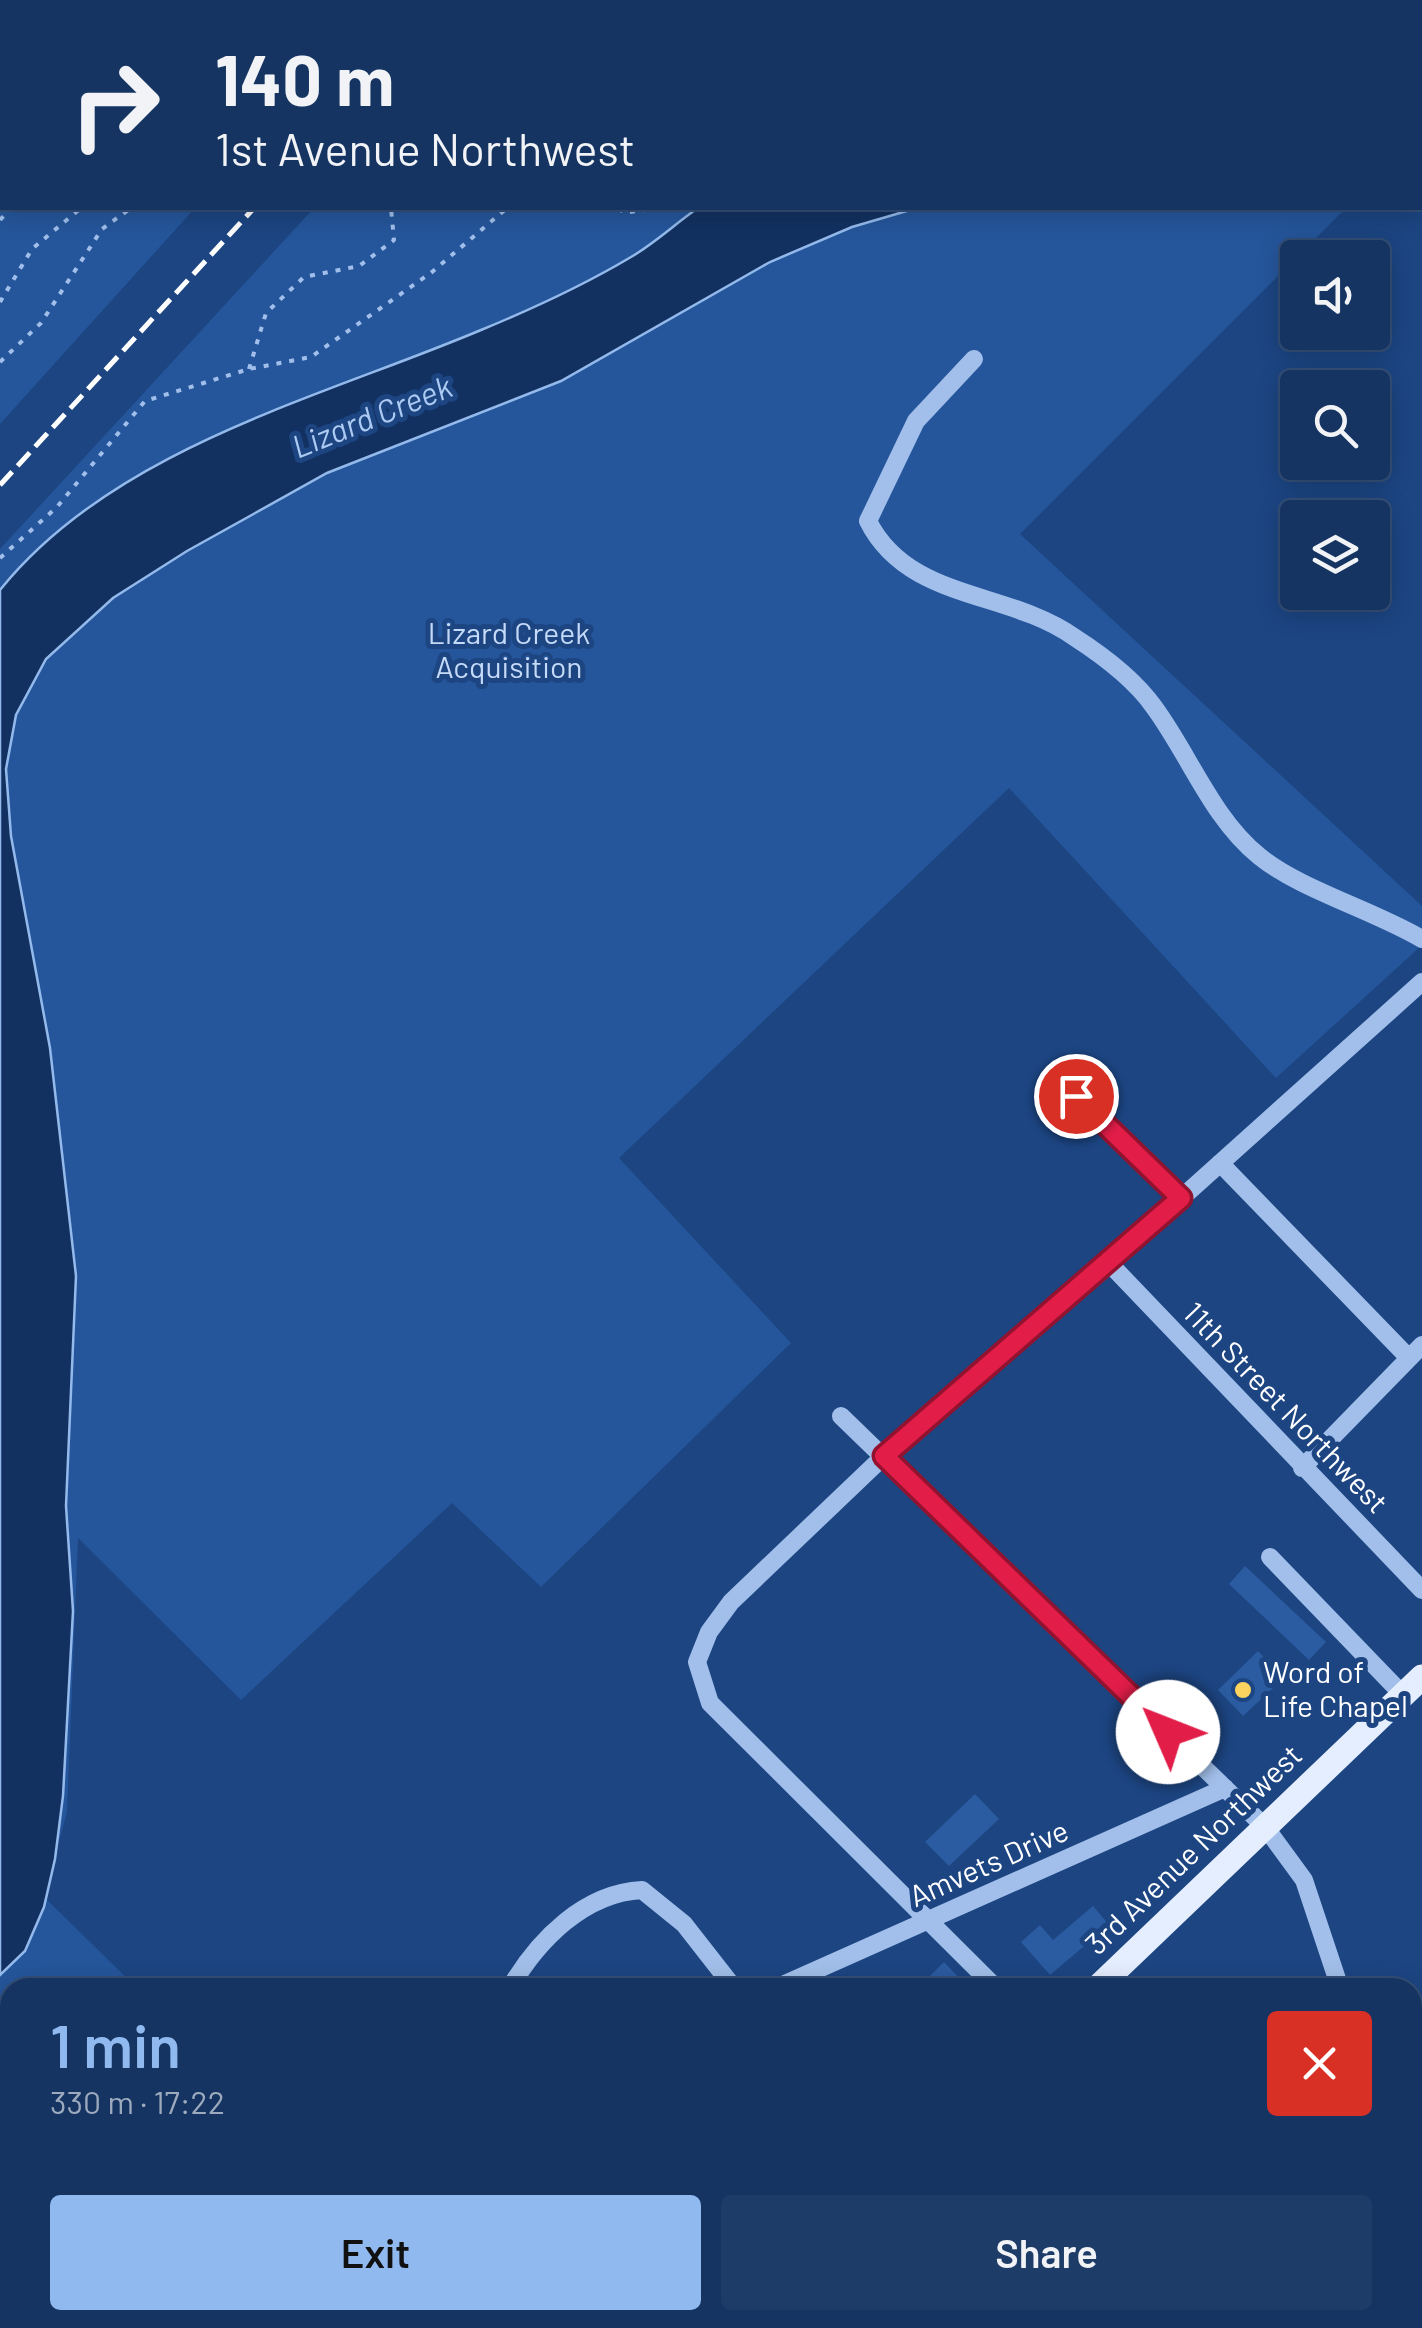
<!DOCTYPE html>
<meta charset="utf-8">
<style>
:root{--surface:#153462;--page:#1e3c68;--text:#f1f3f6;--muted:#9daabe;--line:#344f77;--accent:#90b9f0}
body{margin:0;font-family:Barlow,sans-serif;background:var(--page);color:var(--text);height:100vh;display:flex;flex-direction:column;font-size:38px;white-space:nowrap}
*{box-sizing:border-box;margin:0}
p{font-size:32px;color:var(--muted)}
.icon{flex:none;width:55px;height:55px;fill:none;stroke:currentColor;stroke-width:2;stroke-linecap:round;stroke-linejoin:round}
.map{position:relative;flex:1;overflow:hidden}
.drawer{position:absolute;left:0px;top:1978px;width:1422px;height:352px;display:flex;flex-direction:column;background:var(--surface);border-radius:30px 30px 0 0;box-shadow:0 5px 25px #0003,0 0 0 2px var(--line)}
.drawer>*{flex:none}
.hud{position:absolute;left:0px;top:0px;width:1422px;height:210px;box-shadow:0 5px 25px #0003,0 0 0 2px var(--line);background:#153462;color:var(--text);overflow:hidden}
.tools{position:absolute;left:1280px;top:240px;display:grid;gap:20px}
.tools a{display:grid;place-items:center;width:110px;height:110px;border-radius:10px;background:var(--surface);box-shadow:0 5px 25px #0003,0 0 0 2px var(--line);font-size:50px}
.pin{position:absolute;display:grid;place-items:center;width:85px;height:85px;color:#fff;margin:-42px;border:5px solid #fff;border-radius:50%;box-shadow:0 2px 10px #0007}
.me{position:absolute;width:110px;margin:-55px;rotate:314deg;stroke-linejoin:round;filter:drop-shadow(0 0 8px #0008)}
.turn{display:flex;align-items:center;gap:35px;height:210px;padding:0 50px;font-size:45px}
.turn .icon{width:130px;height:130px;stroke-width:2.5}
.turn b{display:block;font-size:70px;line-height:85px}
.round{display:grid;place-items:center;flex:none;width:105px;height:105px;border-radius:10px;background:var(--page)}
.headline{display:flex;align-items:center;justify-content:space-between;height:170px;padding:0 50px}
h1{font-size:60px;font-weight:600;line-height:75px;color:var(--accent)}
.action{display:flex;gap:20px;margin-top:auto;padding:20px 50px}
.action a{flex:1;height:115px;border-radius:10px;background:var(--accent);color:#111;font-size:40px;font-weight:600;line-height:115px;text-align:center}
.action a+a{background:var(--page);color:var(--text)}
.map>svg:first-child{display:block}
</style>
<div class="map">
<svg width="1422" height="2328" viewBox="0 0 1422 2328">
<rect width="100%" height="100%" fill="#1c4582"/>
<path fill="#25569b" d="M 0,0 L 381,0 L 2,2 L 2,208 L 195,208 L 0,424 Z
M 505,0 L 1422,0 L 1422,132 L 1420,2 Z
M 314,208 L 1346,208 L 1020,534 L 1422,906 L 1422,945 L 1276,1078 L 1009,788 L 619,1158 L 791,1343 L 541,1587 L 452,1503 L 241,1700 L 78,1538 L 67,1812 L 44,1897 L 136,1987 L 10,1988 L 10,2218 L 0,2221 L 0,549 Z"/>
<path fill="#123161" stroke="#94baec" stroke-width="2.5" d="M 698,208 L 917,208 L 852,227 L 770,262 L 561,381 L 327,473 L 187,551 L 113,598 L 46,659 L 16,715 L 6,769 L 11,836 L 50,1048 L 76,1276 L 66,1506 L 73,1611 L 63,1796 L 55,1859 L 44,1907 L 25,1951 L 0,1975 L 0,590 C 114,448 320,398 481,330 C 532,309 584,285 631,257 C 655,243 676,223 698,208 Z
M 1413,2262 L 1422,2270 L 1422,2328 L 1304,2328 L 1297,2320 L 1412,2320 Z"/>
<path fill="#2b5ba0" d="M 1245,1566 L 1326,1642 L 1309,1660 L 1229,1584 Z
M 1258,1651 L 1284,1678 L 1243,1716 L 1218,1690 Z
M 975,1794 L 999,1819 L 949,1866 L 925,1842 Z
M 1093,1906 L 1109,1925 L 1050,1975 L 1021,1942 L 1040,1925 L 1053,1940 Z
M 944,1962 L 969,1988 L 918,1988 Z"/>
<g fill="none" stroke-linecap="round" stroke-linejoin="round">
<path stroke="#a1bfea" stroke-width="4" stroke-dasharray="5 8" stroke-linecap="butt" d="M 615,0 L 615,2
M 138,2 L 140,0
M 184,2 L 186,0
M 247,2 L 250,0
M 285,2 L 287,0
M 332,2 L 334,0
M 545,2 L 547,0
M 1001,2 L 1007,0
M 1048,2 L 1050,0
M 0,72 L 2,73
M 619,208 L 624,213 L 657,208
M 0,220 L 11,208
M 0,302 L 32,249 L 81,208
M 0,362 L 41,323 L 102,229 L 131,208
M 249,369 L 266,313 L 304,277 L 359,266 L 394,240 L 391,208
M 0,558 L 57,507 L 145,401 L 249,369 L 311,357 L 432,272 L 507,208"/>
<path stroke="#a1bfea" stroke-width="18" d="M 974,359 L 916,421 L 868,521 C 908,601 1008,590 1074,637 C 1102,655 1135,680 1154,707 C 1190,756 1212,818 1259,856 C 1299,889 1373,910 1422,939
M 1054,1077 L 1181,1198
M 1220,1163 L 1409,1358
M 1109,1263 L 1422,1590
M 841,1416 L 1266,1828 L 1304,1880 L 1340,1988
M 1302,1468 L 1422,1345
M 1270,1557 L 1403,1695
M 510,1988 C 538,1940 584,1893 642,1890 L 684,1924 L 734,1988
M 776,1988 L 1225,1788
M 996,1988 L 710,1703 L 697,1662 L 709,1632 L 731,1602 L 884,1456 L 1109,1263 L 1422,982
M 1412,2075 L 1422,2084
M 0,2266 L 10,2263
M 512,2328 L 521,2320"/>
<path stroke="#e5eefe" stroke-width="25" d="M 1097,1988 L 1422,1677
M 729,2328 L 737,2320"/>
<path stroke="#fff" stroke-width="5" stroke-dasharray="18 8" stroke-linecap="butt" d="M 442,2 L 444,0
M 0,485 L 254,208"/>
</g>
<g fill="none" stroke-linecap="round" stroke-linejoin="round">
<g stroke="#92132f" stroke-width="25">
<path id="route" d="M 1076,1096 L 1181,1198 L 884,1456 L 1168,1732"/>
</g>
<use href="#route" stroke="#e11d48" stroke-width="18"/>
</g>
<circle fill="#fbd35e" stroke="#1c4582" stroke-width="4" cx="1243" cy="1690" r="10"/>
<g text-anchor="middle" stroke-width="10" stroke-linejoin="round" paint-order="stroke">
<g font-size="30" fill="#c5daf8" stroke="#1c4582">
<text x="509" y="644">Lizard Creek<tspan x="509" dy="34">Acquisition</tspan></text>
</g>
<g font-size="30" fill="#fff" stroke="#1c4582">
<text transform="translate(1285 1408) rotate(46)" y="10">11th Street Northwest</text>
<text transform="translate(1194 1850) rotate(-44)" y="10">3rd Avenue Northwest</text>
<text transform="translate(989 1864) rotate(-24)" y="10">Amvets Drive</text>
</g>
<g font-size="30" fill="#fff" stroke="#1c4582" text-anchor="start">
<text x="1263" y="1683">Word of<tspan x="1263" dy="34">Life Chapel</tspan></text>
</g>
<g font-size="32" font-style="italic" fill="#accaf2" stroke="#1c4582">
<text transform="translate(372 417) rotate(-22)" y="11">Lizard Creek</text>
</g>
</g>
</svg>
<div class="tools">
<a><svg class="icon" aria-label="sound" viewBox="0 0 24 24"><path d="M4 9h4l5-4v14l-5-4H4zM17 9q2 3 0 6"/></svg></a>
<a><svg class="icon" aria-label="search" viewBox="0 0 24 24"><circle cx="10" cy="10" r="6"/><path d="M15 15l6 6"/></svg></a>
<a><svg class="icon" aria-label="layers" viewBox="0 0 24 24"><path d="M12 4l9 5-9 5-9-5zM3 14l9 5 9-5"/></svg></a>
</div>
<div class="pin" style="left:1076px;top:1096px;background:#d93025"><svg class="icon" aria-label="arrive" viewBox="0 0 24 24"><path d="M6 21V4h12l-3 4 3 4H6"/></svg></div>
<svg class="me" style="left:1168px;top:1732px" viewBox="-20 -20 40 40"><circle r="19" fill="#fff"/><path d="M0-13L10 11 0 6-10 11z" fill="#e11d48"/></svg>
<div class="hud">
<div class="turn"><svg class="icon" aria-label="right" viewBox="0 0 24 24"><path d="M7 20v-9h11M14 6l5 5-5 5"/></svg><div><b>140 m</b>1st Avenue Northwest</div></div>
</div>
<section class="drawer">
<div class="headline"><div><h1>1 min</h1><p>330 m · 17:22</p></div><a class="round" style="background:#d93025;color:#fff"><svg class="icon" aria-label="close" viewBox="0 0 24 24"><path d="M6 6l12 12M18 6L6 18"/></svg></a></div>
<div class="action"><a>Exit</a><a>Share</a></div>
</section>
</div>
